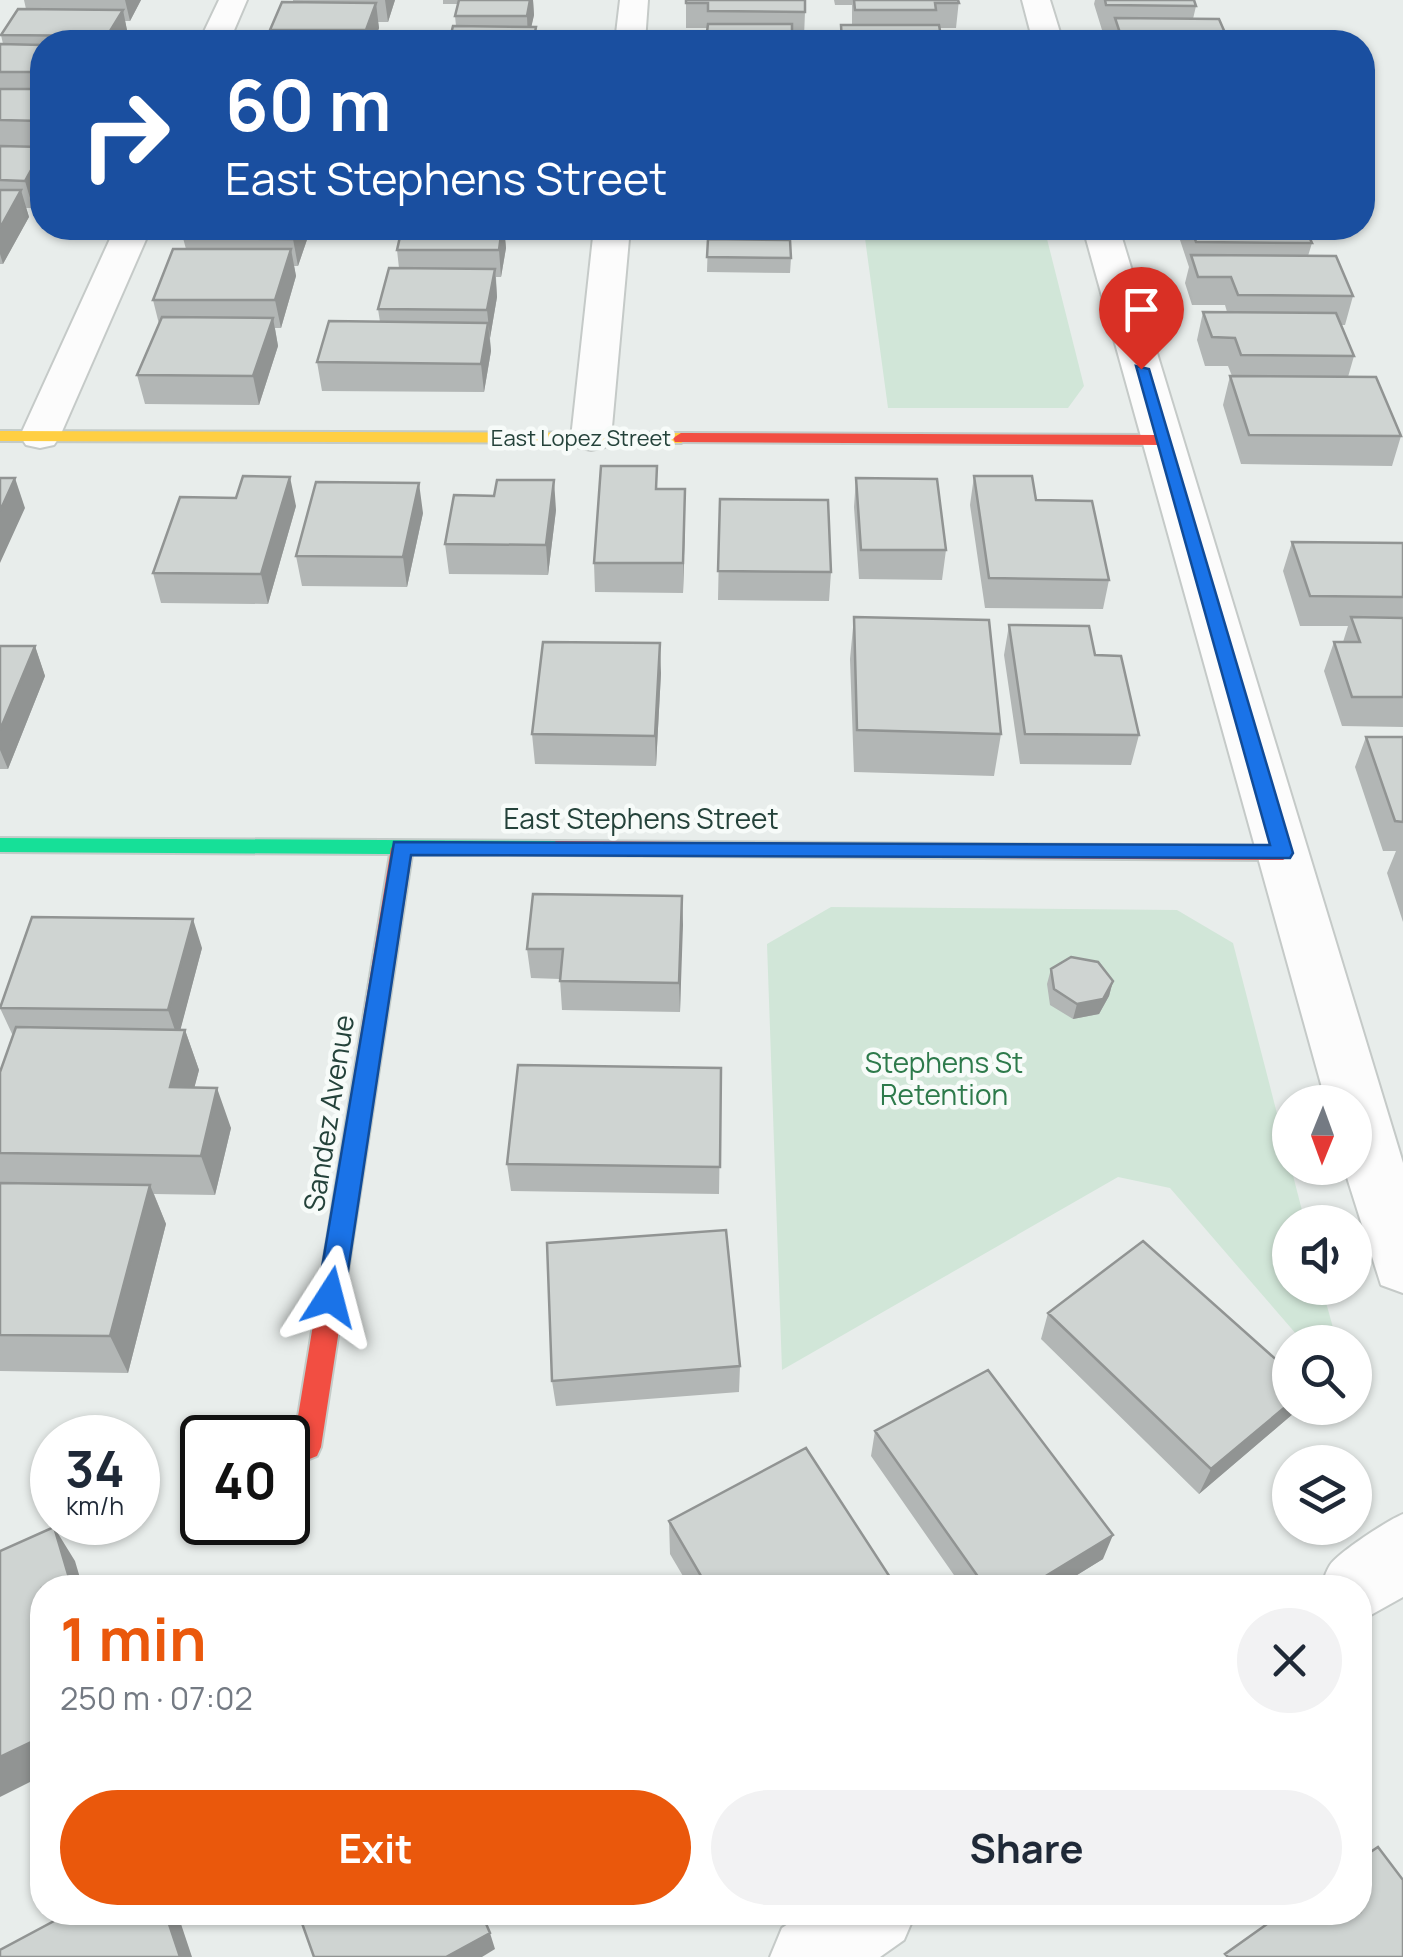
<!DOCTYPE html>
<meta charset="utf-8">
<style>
:root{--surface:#fff;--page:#f2f2f3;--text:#1f2937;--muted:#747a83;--accent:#ea580c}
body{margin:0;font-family:Manrope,sans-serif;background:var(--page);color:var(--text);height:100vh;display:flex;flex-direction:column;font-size:38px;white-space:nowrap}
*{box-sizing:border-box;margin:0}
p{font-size:32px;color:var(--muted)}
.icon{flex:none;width:55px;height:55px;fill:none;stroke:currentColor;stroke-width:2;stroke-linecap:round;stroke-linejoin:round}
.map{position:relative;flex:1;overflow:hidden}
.drawer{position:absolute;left:30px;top:1575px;width:1342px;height:350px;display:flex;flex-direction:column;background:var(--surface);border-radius:40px;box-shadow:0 2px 8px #0004}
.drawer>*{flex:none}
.banner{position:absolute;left:30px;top:30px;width:1345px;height:210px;border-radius:40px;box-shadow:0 2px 8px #0004;background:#1a4fa0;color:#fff;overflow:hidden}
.needle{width:65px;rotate:181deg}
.fabs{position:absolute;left:1272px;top:1085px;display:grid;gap:20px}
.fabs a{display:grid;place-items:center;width:100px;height:100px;border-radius:50%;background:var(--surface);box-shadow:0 2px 8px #0004;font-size:50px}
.speed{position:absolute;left:30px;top:1415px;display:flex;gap:20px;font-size:50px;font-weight:700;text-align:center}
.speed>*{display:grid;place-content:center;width:130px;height:130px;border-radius:50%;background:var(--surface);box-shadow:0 2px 8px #0004;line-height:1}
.speed small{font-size:25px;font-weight:400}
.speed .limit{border:5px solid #111;border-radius:15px;background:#fff;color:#111}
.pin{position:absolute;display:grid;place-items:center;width:85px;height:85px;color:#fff;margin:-102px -42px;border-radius:50% 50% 50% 0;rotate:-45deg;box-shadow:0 0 10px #0007}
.pin .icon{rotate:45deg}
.me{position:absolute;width:110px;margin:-55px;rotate:9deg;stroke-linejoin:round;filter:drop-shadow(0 0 8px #0008)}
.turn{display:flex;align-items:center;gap:35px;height:210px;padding:0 30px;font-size:45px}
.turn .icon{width:130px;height:130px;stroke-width:2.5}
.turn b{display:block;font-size:70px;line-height:85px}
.round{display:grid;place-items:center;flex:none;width:105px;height:105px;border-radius:52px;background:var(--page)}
.summary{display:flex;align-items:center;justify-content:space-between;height:170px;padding:0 30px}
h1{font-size:60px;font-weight:700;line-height:75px;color:var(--accent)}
.action{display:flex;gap:20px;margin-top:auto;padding:20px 30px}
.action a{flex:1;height:115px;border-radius:60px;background:var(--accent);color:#fff;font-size:40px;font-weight:700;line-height:115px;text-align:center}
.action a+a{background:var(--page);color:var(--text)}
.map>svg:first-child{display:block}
</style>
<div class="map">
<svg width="1403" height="1957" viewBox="0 0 1403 1957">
<rect width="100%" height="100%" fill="#e8edeb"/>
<path fill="#d1e6d8" d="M 1045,231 L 1084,386 L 1068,408 L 888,408 L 864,231 Z
M 831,907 L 1177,910 L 1233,943 L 1305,1222 L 1290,1222 L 1290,1288 L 1322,1288 L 1337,1342 L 1303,1342 L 1170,1188 L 1118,1177 L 782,1370 L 767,944 Z"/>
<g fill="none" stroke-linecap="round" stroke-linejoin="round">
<g stroke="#c5cac8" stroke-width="4">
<path id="street" d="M 219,0 L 247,0 L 229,42 L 199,42 Z
M 620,0 L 648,0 L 645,42 L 615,42 Z
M 1022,0 L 1050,0 L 1063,42 L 1033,42 Z
M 115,228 L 151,228 L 60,436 L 54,445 L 40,448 L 26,445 L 20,436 Z
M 594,228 L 630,228 L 611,438 L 605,447 L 591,450 L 577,447 L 571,438 Z
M 1083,228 L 1119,228 L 1403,1163 L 1403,1293 L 1381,1285 L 1344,1168 L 1355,1168 L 1355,1102 L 1326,1102 Z
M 1403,1514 L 1403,1597 L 1360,1621 L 1360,1588 L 1321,1588 C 1323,1581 1326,1571 1330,1565 C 1339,1552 1388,1520 1403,1514 Z
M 806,1912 L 916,1912 L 904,1940 L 880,1957 L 770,1957 L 782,1928 Z"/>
</g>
<g stroke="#c3cbc8" stroke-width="4">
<path id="fast" d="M 0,838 L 556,841 L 567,848 L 556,855 L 0,852 Z"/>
</g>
<g stroke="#c3cbc8" stroke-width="4">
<path id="slow" d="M 0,431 L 681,433 L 689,438 L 681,443 L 0,441 Z"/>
</g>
<g stroke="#c3cbc8" stroke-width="4">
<path id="jam" d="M 681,433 L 1162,435 L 1170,440 L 1162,445 L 675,442 L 673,438 Z
M 402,841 L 413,848 L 321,1447 L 317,1456 L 307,1460 L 297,1456 L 293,1447 L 391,848 Z
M 556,841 L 1283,846 L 1294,853 L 1283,860 L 556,855 L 545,848 Z"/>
</g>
<use href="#street" fill="#fcfcfc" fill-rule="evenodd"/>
<use href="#fast" fill="#16e098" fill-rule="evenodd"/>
<use href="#slow" fill="#ffcf43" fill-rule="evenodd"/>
<use href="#jam" fill="#f24e42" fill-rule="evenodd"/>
</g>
<path fill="#b2b6b5" d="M 24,0 L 141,0 L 130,21 L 125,21 L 128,35 L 124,42 L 42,42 L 42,190 L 33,208 L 26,208 L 29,217 L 3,264 L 0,264 L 0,44 L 3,44 L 1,35 L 26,9 Z
M 293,0 L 395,0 L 388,22 L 378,22 L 379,28 L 374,42 L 273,42 L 270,30 L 293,2 Z
M 443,0 L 533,0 L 534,15 L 531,27 L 536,27 L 537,42 L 449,42 L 456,26 L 455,16 L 458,4 L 443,4 Z
M 686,0 L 805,12 L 804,37 L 707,32 L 707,28 L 686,28 Z
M 834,0 L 959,0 L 956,28 L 939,28 L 942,42 L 840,42 L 841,25 L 852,25 L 852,5 L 835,5 Z
M 1095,0 L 1194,0 L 1196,6 L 1193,19 L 1229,42 L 1111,42 L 1113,30 L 1102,30 L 1094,4 Z
M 187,228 L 311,228 L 298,266 L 294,266 L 296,276 L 281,328 L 275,328 L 278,346 L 259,405 L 145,404 L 137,375 L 159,324 L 153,300 L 186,249 L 183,238 Z
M 402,228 L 504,228 L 506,248 L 501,277 L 496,277 L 497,297 L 490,338 L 491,351 L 484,392 L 322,391 L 317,362 L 380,322 L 378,309 L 399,268 L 397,250 Z
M 1176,228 L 1305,228 L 1312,243 L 1308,256 L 1353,296 L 1345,325 L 1341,325 L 1354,356 L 1348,377 L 1401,436 L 1392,466 L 1241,464 L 1223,405 L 1230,376 L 1232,376 L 1228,366 L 1205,366 L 1197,340 L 1203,312 L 1227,312 L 1225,305 L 1192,305 L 1185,283 L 1189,267 Z
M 708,239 L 791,258 L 790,273 L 707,272 Z
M 657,466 L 657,489 L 685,518 L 683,593 L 595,592 L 594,563 Z
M 974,476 L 1036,500 L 1109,580 L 1103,609 L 985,608 L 970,505 Z
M 856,478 L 946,550 L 942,580 L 859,579 L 854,507 Z
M 720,499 L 831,572 L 829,601 L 718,600 Z
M 296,506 L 268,604 L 161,603 L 153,573 Z
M 556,510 L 548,575 L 449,574 L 445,544 Z
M 423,513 L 407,587 L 302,586 L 296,556 Z
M 1292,542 L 1403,543 L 1403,727 L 1342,726 L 1324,671 L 1334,642 L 1343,642 L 1348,626 L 1300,626 L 1283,571 Z
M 854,617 L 1001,734 L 994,776 L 854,772 L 850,659 Z
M 1009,625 L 1095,655 L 1139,735 L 1131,765 L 1020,764 L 1004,655 Z
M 0,646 L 35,646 L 45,676 L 8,769 L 0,769 Z
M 661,673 L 656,766 L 535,764 L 532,734 Z
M 1366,737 L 1403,737 L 1403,922 L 1387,873 L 1396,851 L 1383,851 L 1355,767 Z
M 682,896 L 680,1012 L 562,1010 L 560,979 L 531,978 L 527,949 Z
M 202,948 L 180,1030 L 185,1030 L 199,1070 L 194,1088 L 231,1128 L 215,1195 L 154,1194 L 166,1224 L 128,1373 L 0,1371 L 0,1072 L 13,1036 L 0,1008 Z
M 1051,969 L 1113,981 L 1109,996 L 1099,1014 L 1073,1019 L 1050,1005 L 1047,984 Z
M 721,1068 L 719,1194 L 511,1191 L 507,1164 Z
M 1048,1313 L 1290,1408 L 1297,1408 L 1294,1413 L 1199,1494 L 1041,1339 Z
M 740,1366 L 739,1392 L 556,1406 L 552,1381 Z
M 875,1431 L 1103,1559 L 1056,1588 L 963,1588 L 871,1456 Z
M 669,1521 L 897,1588 L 690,1588 L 670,1554 Z"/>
<path fill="#919493" d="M 125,0 L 141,0 L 130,21 Z
M 385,0 L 395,0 L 388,22 Z
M 530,0 L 533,0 L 534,15 L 528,42 L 527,16 Z
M 376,3 L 379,28 L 374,42 L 368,42 L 366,30 Z
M 123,10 L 128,35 L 124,42 L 109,42 L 107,36 Z
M 42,150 L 42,190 L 33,208 L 25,181 Z
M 21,190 L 29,217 L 3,264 L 0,254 L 0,228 Z
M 297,228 L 311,228 L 298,266 L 293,239 Z
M 502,228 L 504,228 L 506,248 L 501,277 L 499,250 Z
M 291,249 L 296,276 L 281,328 L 275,300 Z
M 495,269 L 497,297 L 490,338 L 487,310 Z
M 273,318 L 278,346 L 259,405 L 253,376 Z
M 488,323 L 491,351 L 484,392 L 481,364 Z
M 290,477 L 296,506 L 268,604 L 261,574 Z
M 15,478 L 25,508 L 0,563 L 0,511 Z
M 554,480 L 556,510 L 548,575 L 546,545 Z
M 419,483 L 423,513 L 407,587 L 403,557 Z
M 685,489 L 685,518 L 683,593 L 683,563 Z
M 660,643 L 661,673 L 656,766 L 655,736 Z
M 35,646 L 45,676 L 8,769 L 0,750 L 0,730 Z
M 682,896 L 683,925 L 680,1012 L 679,983 Z
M 193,919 L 202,948 L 178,1039 L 168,1010 Z
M 1113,981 L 1109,996 L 1099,1014 L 1073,1019 L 1077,1004 Z
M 185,1030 L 199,1070 L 184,1127 L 170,1087 Z
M 217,1088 L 231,1128 L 215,1195 L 201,1156 Z
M 150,1185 L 166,1224 L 128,1373 L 110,1336 Z
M 1290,1403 L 1290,1408 L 1297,1408 L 1294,1413 L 1199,1494 L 1211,1469 Z
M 54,1527 L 75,1561 L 83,1588 L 72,1588 Z
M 1113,1535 L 1103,1559 L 1056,1588 L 1026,1588 Z
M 42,1737 L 42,1776 L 0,1797 L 0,1757 Z
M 165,1912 L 177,1912 L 192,1957 L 180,1957 Z
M 490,1933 L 495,1949 L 482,1957 L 446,1957 Z"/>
<path fill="#cfd4d2" stroke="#919493" stroke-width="2.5" d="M 459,0 L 530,0 L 527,16 L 455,16 Z
M 686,0 L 805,0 L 805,12 L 708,11 L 708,3 L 686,3 Z
M 854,0 L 958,0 L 959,3 L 935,3 L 936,10 L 855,10 Z
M 1105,0 L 1194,0 L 1196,6 L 1106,5 Z
M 282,2 L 376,3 L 366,30 L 270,30 Z
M 18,9 L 123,10 L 107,36 L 1,35 Z
M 1115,18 L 1219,19 L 1229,42 L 1123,42 Z
M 708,24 L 792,24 L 792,42 L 682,42 L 683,32 L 707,32 Z
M 841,25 L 939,25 L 942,42 L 842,42 Z
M 453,26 L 536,27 L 533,42 L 449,42 Z
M 0,44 L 42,45 L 42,72 L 0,72 Z
M 0,89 L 42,89 L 42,121 L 0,120 Z
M 0,146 L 42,147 L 42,150 L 25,181 L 0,180 Z
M 0,190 L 21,190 L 0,228 Z
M 187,228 L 297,228 L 293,239 L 183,238 Z
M 402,228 L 502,228 L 499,250 L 397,250 Z
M 1191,228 L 1305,228 L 1312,243 L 1196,242 Z
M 708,239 L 790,240 L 791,258 L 707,257 Z
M 173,249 L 291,249 L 275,300 L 153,300 Z
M 1191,255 L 1336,256 L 1353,296 L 1238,295 L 1231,277 L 1198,277 Z
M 389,268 L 495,269 L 487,310 L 378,309 Z
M 1203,312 L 1336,313 L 1354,356 L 1241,355 L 1235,338 L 1212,337 Z
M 162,317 L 273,318 L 253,376 L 137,375 Z
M 329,321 L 488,323 L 481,364 L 317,362 Z
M 1230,376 L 1376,377 L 1401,436 L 1249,435 Z
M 601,466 L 657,466 L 656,489 L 685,489 L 683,563 L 594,563 Z
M 243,476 L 290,477 L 261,574 L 153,573 L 180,497 L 236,498 Z
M 974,476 L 1032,476 L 1036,500 L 1092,501 L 1109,580 L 989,578 Z
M 0,478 L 15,478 L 0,511 Z
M 856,478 L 937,479 L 946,550 L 861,550 Z
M 497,480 L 554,480 L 546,545 L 445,544 L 454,495 L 494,496 Z
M 316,482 L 419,483 L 403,557 L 296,556 Z
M 720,499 L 828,500 L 831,572 L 718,571 Z
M 1292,542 L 1403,543 L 1403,597 L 1310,596 Z
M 854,617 L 989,620 L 1001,734 L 857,730 Z
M 1351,617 L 1403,618 L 1403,697 L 1352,697 L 1334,642 L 1360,642 Z
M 1009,625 L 1089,626 L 1095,655 L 1121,656 L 1139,735 L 1025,734 Z
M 543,642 L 660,643 L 655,736 L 532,734 Z
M 0,646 L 35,646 L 0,730 Z
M 1366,737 L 1403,737 L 1403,822 L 1395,821 Z
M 533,894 L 682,896 L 679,983 L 560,981 L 563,949 L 527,949 Z
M 32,917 L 193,919 L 168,1010 L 0,1008 Z
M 1071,957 L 1098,962 L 1113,981 L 1103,999 L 1077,1004 L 1054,989 L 1051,969 Z
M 16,1027 L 185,1030 L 170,1087 L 217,1088 L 201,1156 L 0,1153 L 0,1072 Z
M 518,1065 L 721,1068 L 720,1167 L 507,1164 Z
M 0,1183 L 150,1185 L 110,1336 L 0,1335 Z
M 726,1230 L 740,1366 L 552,1381 L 547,1243 Z
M 1143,1241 L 1290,1372 L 1290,1403 L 1211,1469 L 1048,1313 Z
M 988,1370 L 1113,1535 L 1026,1588 L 986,1588 L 875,1431 Z
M 806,1448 L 897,1588 L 708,1588 L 669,1521 Z
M 54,1527 L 72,1588 L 42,1588 L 42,1737 L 0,1757 L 0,1551 Z
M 1378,1847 L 1403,1880 L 1403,1957 L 1228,1957 L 1225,1954 L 1284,1912 L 1360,1912 L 1360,1859 Z
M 71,1912 L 165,1912 L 180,1957 L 0,1957 L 0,1950 Z
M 298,1912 L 481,1912 L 490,1933 L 446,1957 L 314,1957 Z"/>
<path fill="#1a73e8" stroke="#114b97" stroke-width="2.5" d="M 1136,366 L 1149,369 L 1293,853 L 1290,858 L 411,855 L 344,1297 L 340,1305 L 321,1305 L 317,1297 L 394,842 L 1270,845 Z"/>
<g text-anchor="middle" stroke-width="9" stroke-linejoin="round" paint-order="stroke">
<g font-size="22" fill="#24423a" stroke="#f7fbf9">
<text x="581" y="446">East Lopez Street</text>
</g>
<g font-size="28" fill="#24423a" stroke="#f7fbf9">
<text x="641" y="829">East Stephens Street</text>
<text transform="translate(329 1113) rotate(-81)" y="10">Sandez Avenue</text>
</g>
<g font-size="28" fill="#2d7a4b" stroke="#f7fbf9">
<text x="944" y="1073">Stephens St<tspan x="944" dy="32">Retention</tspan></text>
</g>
</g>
</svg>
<div class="fabs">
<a><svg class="needle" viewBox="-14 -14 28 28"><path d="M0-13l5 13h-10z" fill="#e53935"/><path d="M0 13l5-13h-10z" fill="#747a83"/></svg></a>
<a><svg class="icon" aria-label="sound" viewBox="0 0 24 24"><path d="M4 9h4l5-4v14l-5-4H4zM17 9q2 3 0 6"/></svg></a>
<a><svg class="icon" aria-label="search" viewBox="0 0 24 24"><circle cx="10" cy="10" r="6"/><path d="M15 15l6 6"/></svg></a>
<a><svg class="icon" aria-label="layers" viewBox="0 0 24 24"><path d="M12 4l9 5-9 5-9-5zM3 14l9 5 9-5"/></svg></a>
</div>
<div class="speed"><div>34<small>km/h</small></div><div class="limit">40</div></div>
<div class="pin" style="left:1141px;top:369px;background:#d93025"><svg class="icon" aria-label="arrive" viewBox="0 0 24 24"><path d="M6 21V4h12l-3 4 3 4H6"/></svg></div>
<svg class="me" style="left:330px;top:1297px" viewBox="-20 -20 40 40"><path d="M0-17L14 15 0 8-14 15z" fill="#1a73e8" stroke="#fff" stroke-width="4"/></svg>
<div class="banner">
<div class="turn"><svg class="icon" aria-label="right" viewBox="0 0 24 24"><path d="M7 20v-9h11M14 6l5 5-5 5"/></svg><div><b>60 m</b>East Stephens Street</div></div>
</div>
<section class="drawer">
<div class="summary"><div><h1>1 min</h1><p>250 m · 07:02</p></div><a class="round"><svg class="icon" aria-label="close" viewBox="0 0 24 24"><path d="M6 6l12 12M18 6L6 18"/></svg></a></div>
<div class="action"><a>Exit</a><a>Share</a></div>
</section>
</div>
